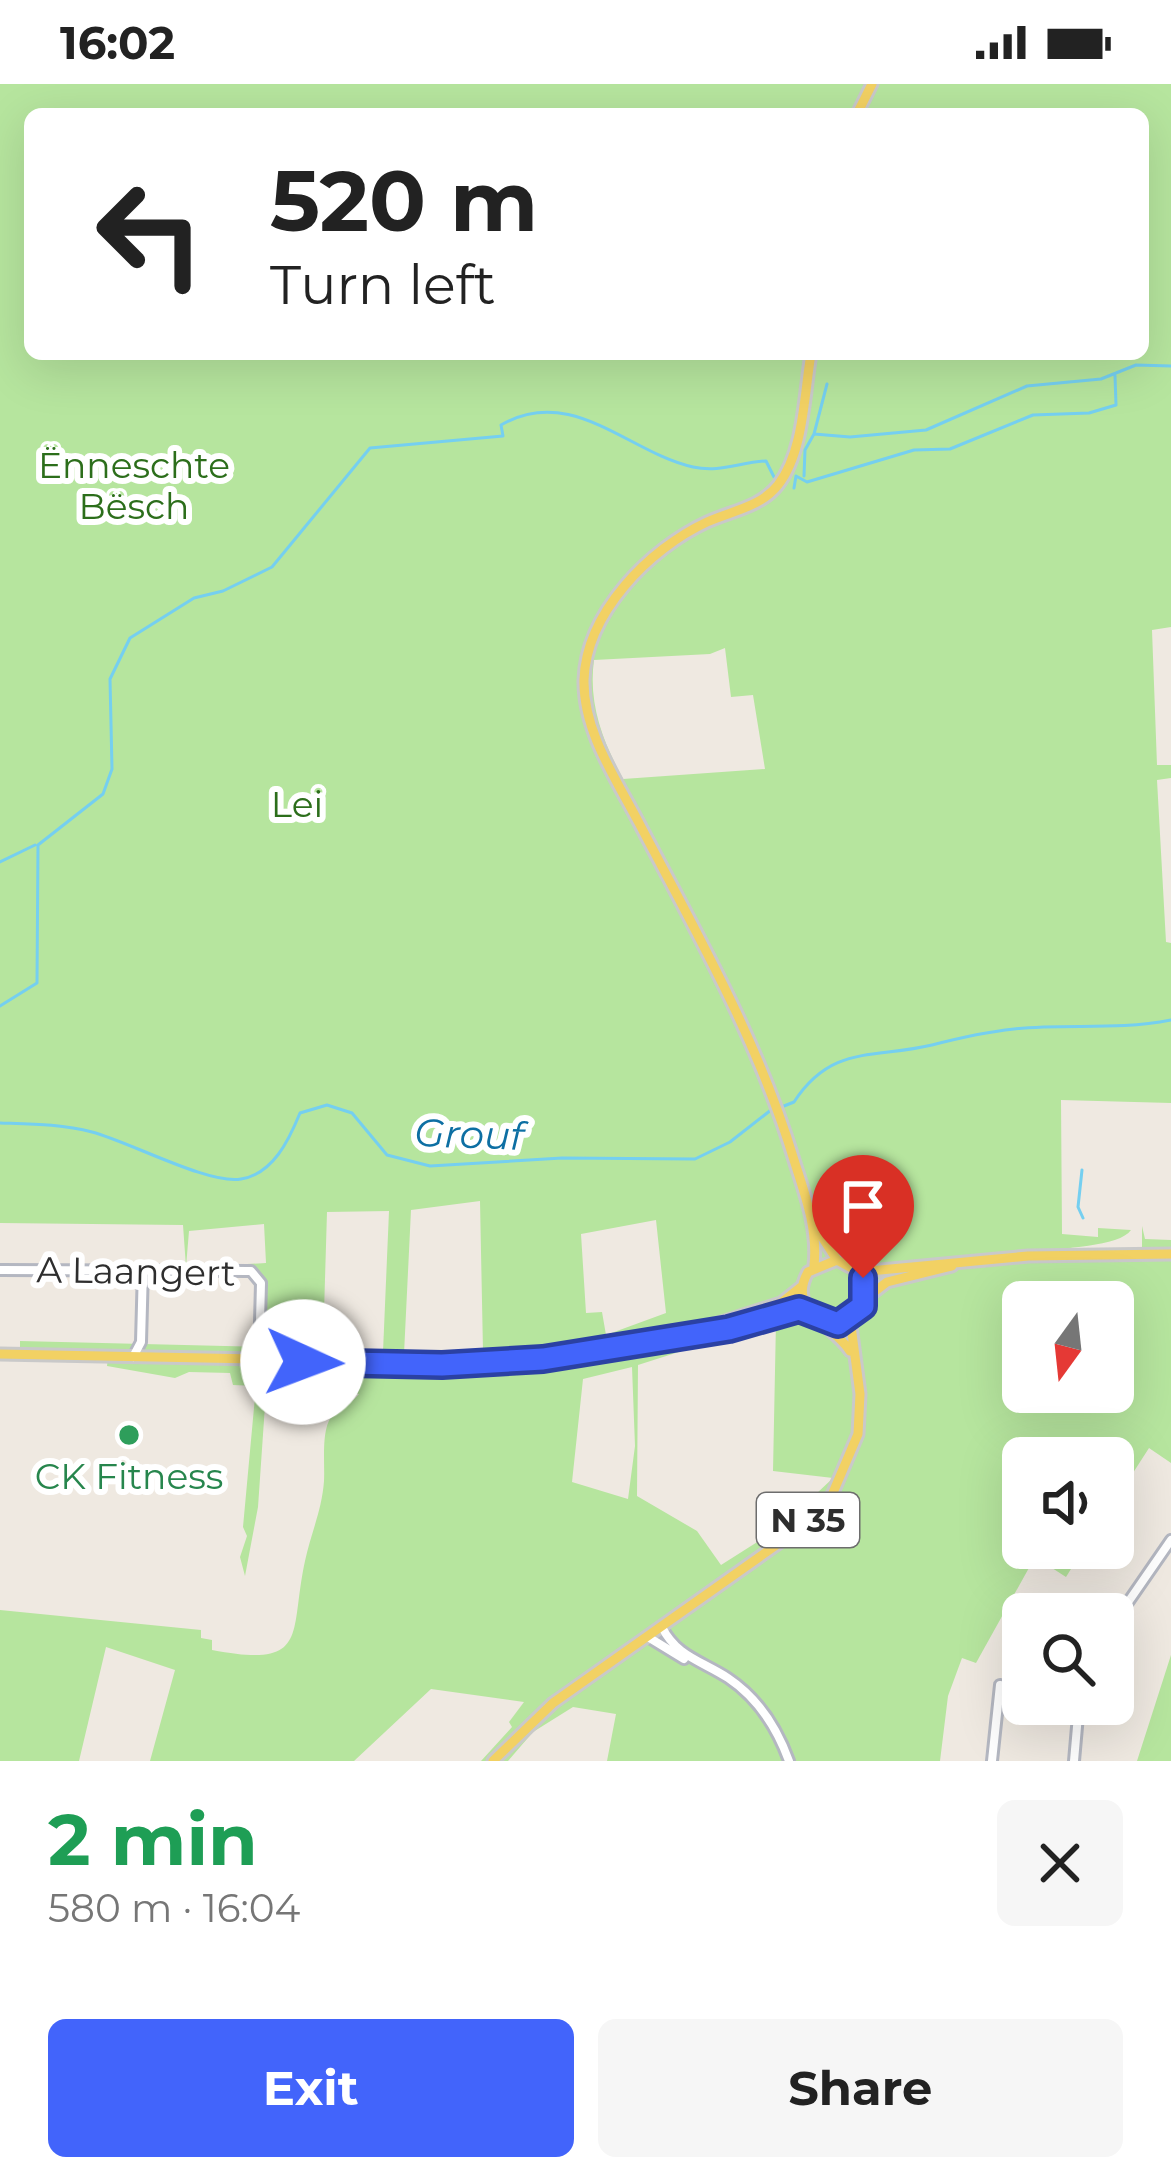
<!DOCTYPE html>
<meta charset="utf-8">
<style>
:root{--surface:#fff;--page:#f6f6f6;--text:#222;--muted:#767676;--accent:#4264fb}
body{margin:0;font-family:Montserrat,sans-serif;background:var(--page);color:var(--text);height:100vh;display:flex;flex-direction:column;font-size:45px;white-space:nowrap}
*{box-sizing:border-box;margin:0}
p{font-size:39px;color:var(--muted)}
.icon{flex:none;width:66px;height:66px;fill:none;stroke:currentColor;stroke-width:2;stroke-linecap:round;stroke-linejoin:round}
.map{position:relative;height:1677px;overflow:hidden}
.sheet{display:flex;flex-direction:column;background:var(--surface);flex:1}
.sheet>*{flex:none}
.guide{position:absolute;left:24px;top:24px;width:1125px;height:252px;border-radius:18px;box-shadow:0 12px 48px #0002;background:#fff;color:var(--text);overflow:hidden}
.needle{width:78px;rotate:195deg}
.controls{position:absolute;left:1002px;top:1197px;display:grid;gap:24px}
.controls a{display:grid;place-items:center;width:132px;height:132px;border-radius:18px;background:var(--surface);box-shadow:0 12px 48px #0002;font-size:60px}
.pin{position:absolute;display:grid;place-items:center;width:102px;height:102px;color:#fff;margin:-123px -51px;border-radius:50% 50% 50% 0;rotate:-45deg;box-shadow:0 0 12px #0007}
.pin .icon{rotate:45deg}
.me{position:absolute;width:132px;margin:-66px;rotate:92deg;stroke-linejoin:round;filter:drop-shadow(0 0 9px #0008)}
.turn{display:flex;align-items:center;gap:42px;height:252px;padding:0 48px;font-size:54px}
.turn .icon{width:156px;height:156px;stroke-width:2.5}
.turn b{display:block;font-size:84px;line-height:102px}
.round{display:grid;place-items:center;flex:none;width:126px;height:126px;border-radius:18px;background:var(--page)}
.overview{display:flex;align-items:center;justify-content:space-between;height:204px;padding:0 48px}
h1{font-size:72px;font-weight:700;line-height:90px;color:#1e9e55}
.primary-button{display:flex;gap:24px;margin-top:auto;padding:24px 48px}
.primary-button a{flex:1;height:138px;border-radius:18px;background:var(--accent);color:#fff;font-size:48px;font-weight:700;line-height:138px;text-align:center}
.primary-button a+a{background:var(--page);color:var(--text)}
.status{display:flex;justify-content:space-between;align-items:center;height:84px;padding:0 60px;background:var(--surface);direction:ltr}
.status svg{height:33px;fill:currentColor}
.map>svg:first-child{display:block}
</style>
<div class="status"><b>16:02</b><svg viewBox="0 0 49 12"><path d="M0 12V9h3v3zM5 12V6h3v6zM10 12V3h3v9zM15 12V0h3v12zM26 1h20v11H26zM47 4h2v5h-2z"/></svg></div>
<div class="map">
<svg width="1171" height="1677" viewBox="0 0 1171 1677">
<rect width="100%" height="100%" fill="#efe9e1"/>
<path fill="#b6e59e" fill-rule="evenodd" d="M 0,0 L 1171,0 L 1171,543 L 1152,546 L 1157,681 L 1171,681 L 1171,694 L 1157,696 L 1166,858 L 1171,859 L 1171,1019 L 1061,1016 L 1062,1150 L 1098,1153 L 1098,1144 L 1131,1146 C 1120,1163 1060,1163 1036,1169 L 1142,1168 L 1142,1142 L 1145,1155 L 1171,1156 L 1171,1379 L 1149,1364 L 1113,1420 L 1113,1374 L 1023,1374 L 1023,1464 L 1084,1464 L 1066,1493 L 1035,1473 L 976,1579 L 962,1574 L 948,1612 L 940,1677 L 607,1677 L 616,1630 L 573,1623 L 533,1648 L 508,1677 L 481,1677 L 512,1643 L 509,1638 L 524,1618 L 431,1605 L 354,1677 L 150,1677 L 175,1586 L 106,1563 L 79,1677 L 0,1677 L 0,1526 L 201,1546 L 201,1554 L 212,1556 L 212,1566 C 311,1585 289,1550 305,1477 C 311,1449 322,1426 324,1397 C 325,1379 321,1348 331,1333 C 338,1323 351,1320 359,1310 L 318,1306 L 309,1322 L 266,1307 L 258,1423 L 245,1492 L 240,1473 L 247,1452 L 243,1443 L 256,1302 L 233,1301 L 230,1289 L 189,1288 L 175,1294 L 107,1282 L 108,1273 L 20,1270 L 20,1257 L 265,1263 L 266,1241 L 272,1240 L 272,1234 L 266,1233 L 266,1196 L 247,1180 L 266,1179 L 264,1140 L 189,1147 L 186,1183 L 183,1141 L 0,1139 ZM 30,30 L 1143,30 L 1143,270 L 30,270 ZM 725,564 L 731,613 L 753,611 L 765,685 L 623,695 C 603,658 588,620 594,576 L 710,570 ZM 480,1117 L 483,1267 L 404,1270 L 411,1126 ZM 389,1127 L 383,1268 L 323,1262 L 327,1128 ZM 656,1136 L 666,1229 L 606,1251 L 602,1228 L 586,1229 L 581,1150 ZM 1023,1218 L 1113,1218 L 1113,1308 L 1023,1308 ZM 776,1237 L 773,1387 L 833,1394 L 781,1443 L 721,1481 L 697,1447 L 637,1412 L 638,1281 ZM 632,1283 L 635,1362 L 628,1415 L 572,1398 L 583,1295 Z
M 1171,1571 L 1171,1677 L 1137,1677 Z"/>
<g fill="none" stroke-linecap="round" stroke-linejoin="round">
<path stroke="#75cff0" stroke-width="3" d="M 814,350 L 827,300
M 804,392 L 805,366 L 814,350 L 850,353 L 926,346 L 1027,302 L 1101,295 L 1136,281 L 1171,282
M 794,404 L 796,392 L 807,398 L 914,366 L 950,365 L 1033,331 L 1089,329 L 1116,321 L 1115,292
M 0,778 L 35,761
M 0,922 L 37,899 L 38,761 L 103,710 L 112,685 L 110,595 L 130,554 L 194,514 L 223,507 L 272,483 L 370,364 L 503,352 L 501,341 C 572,300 629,369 693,383 C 720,389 740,378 766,377 L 774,393
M 784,1022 L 794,1018 C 832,960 874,975 932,961 C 959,954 986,948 1014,945 C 1068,939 1115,947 1171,936
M 0,1039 C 31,1040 62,1040 92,1048 C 130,1058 209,1101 241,1095 C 273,1090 289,1056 300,1029 L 327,1021 L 352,1029 L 387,1071 L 430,1082 L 562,1074 L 695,1075 L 730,1058 L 771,1026
M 1082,1086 L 1078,1123 L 1083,1134"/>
<g stroke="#b4b7c1" stroke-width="14">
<path id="minor" d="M 0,1186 L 251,1187 L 261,1199 L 259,1277
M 133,1273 L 141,1258 L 143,1184
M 1113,1540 L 1171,1456
M 662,1543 C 676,1572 702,1577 728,1594 C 758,1614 777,1644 789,1677
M 648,1553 L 684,1575
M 992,1677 L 1000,1601
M 1074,1677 L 1079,1620"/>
</g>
<g stroke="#c9c9c9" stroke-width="15">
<path id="major" d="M 857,30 L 872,0
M 811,270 C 804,310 804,368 778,401 C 761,423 731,427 707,438 C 649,465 586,529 584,596 C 583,647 616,695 639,739 C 697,850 757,954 794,1076 C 805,1111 818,1144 814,1182
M 837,1176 L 808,1188 C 786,1227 832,1239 850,1267
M 859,1188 L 1028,1172 L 1171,1170
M 865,1215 L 887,1198 L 952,1182
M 694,1247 L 781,1219 L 801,1203
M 0,1270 L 500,1280 L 634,1263 L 807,1227
M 493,1677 L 553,1619 L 789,1452 L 832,1411 L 858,1350 L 860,1310 L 851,1242 L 866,1208 L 859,1188 L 837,1176 L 817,1145"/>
</g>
<use href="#minor" stroke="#fff" stroke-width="8"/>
<use href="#major" stroke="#f2d163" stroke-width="9"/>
</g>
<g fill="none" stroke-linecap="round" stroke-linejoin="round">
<g stroke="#2b41a3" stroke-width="30">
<path id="route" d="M 303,1278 L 442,1281 L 543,1275 L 729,1245 L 799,1225 L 838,1240 L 863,1222 L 863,1194"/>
</g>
<use href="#route" stroke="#4264fb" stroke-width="21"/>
</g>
<circle fill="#2e9e5b" stroke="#fff" stroke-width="4.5" cx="129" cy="1351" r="12"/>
<g text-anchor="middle" stroke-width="12" stroke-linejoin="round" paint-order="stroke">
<rect fill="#fff" stroke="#6d6d6d" stroke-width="3" x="757" y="1409" width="102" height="54" rx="9"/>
<g font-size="33" font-weight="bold" fill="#2e2e2e">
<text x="808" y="1448">N 35</text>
</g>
<g font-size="36" fill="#2c6e1b" stroke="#fff">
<text x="134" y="394">Ënneschte<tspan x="134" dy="41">Bësch</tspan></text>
<text x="297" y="733">Lei</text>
</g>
<g font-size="36" fill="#2e2e2e" stroke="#fff">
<text transform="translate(136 1187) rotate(1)" y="13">A Laangert</text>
</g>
<g font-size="36" fill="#27864d" stroke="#fff">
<text x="129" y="1405">CK Fitness</text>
</g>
<g font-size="39" font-style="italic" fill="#0d6fa3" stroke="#fff">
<text transform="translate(469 1050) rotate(2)" y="14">Grouf</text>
</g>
</g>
</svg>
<div class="controls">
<a><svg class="needle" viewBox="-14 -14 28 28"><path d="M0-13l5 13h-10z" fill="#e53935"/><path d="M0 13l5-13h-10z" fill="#767676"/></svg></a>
<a><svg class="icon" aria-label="sound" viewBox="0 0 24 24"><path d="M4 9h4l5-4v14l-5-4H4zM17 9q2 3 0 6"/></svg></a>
<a><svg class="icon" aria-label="search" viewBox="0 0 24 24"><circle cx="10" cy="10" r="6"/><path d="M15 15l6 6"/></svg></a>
</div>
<div class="pin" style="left:863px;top:1194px;background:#d93025"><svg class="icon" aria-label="arrive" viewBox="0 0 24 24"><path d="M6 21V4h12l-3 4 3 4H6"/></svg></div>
<svg class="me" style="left:303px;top:1278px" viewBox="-20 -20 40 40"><circle r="19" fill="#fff"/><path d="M0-13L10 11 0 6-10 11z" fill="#4264fb"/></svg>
<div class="guide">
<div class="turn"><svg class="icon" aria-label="left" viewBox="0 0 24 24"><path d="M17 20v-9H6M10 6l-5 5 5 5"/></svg><div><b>520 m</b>Turn left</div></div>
</div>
</div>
<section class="sheet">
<div class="overview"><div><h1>2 min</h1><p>580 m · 16:04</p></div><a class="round"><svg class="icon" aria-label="close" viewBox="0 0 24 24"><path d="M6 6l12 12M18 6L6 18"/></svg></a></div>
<div class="primary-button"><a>Exit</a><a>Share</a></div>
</section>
